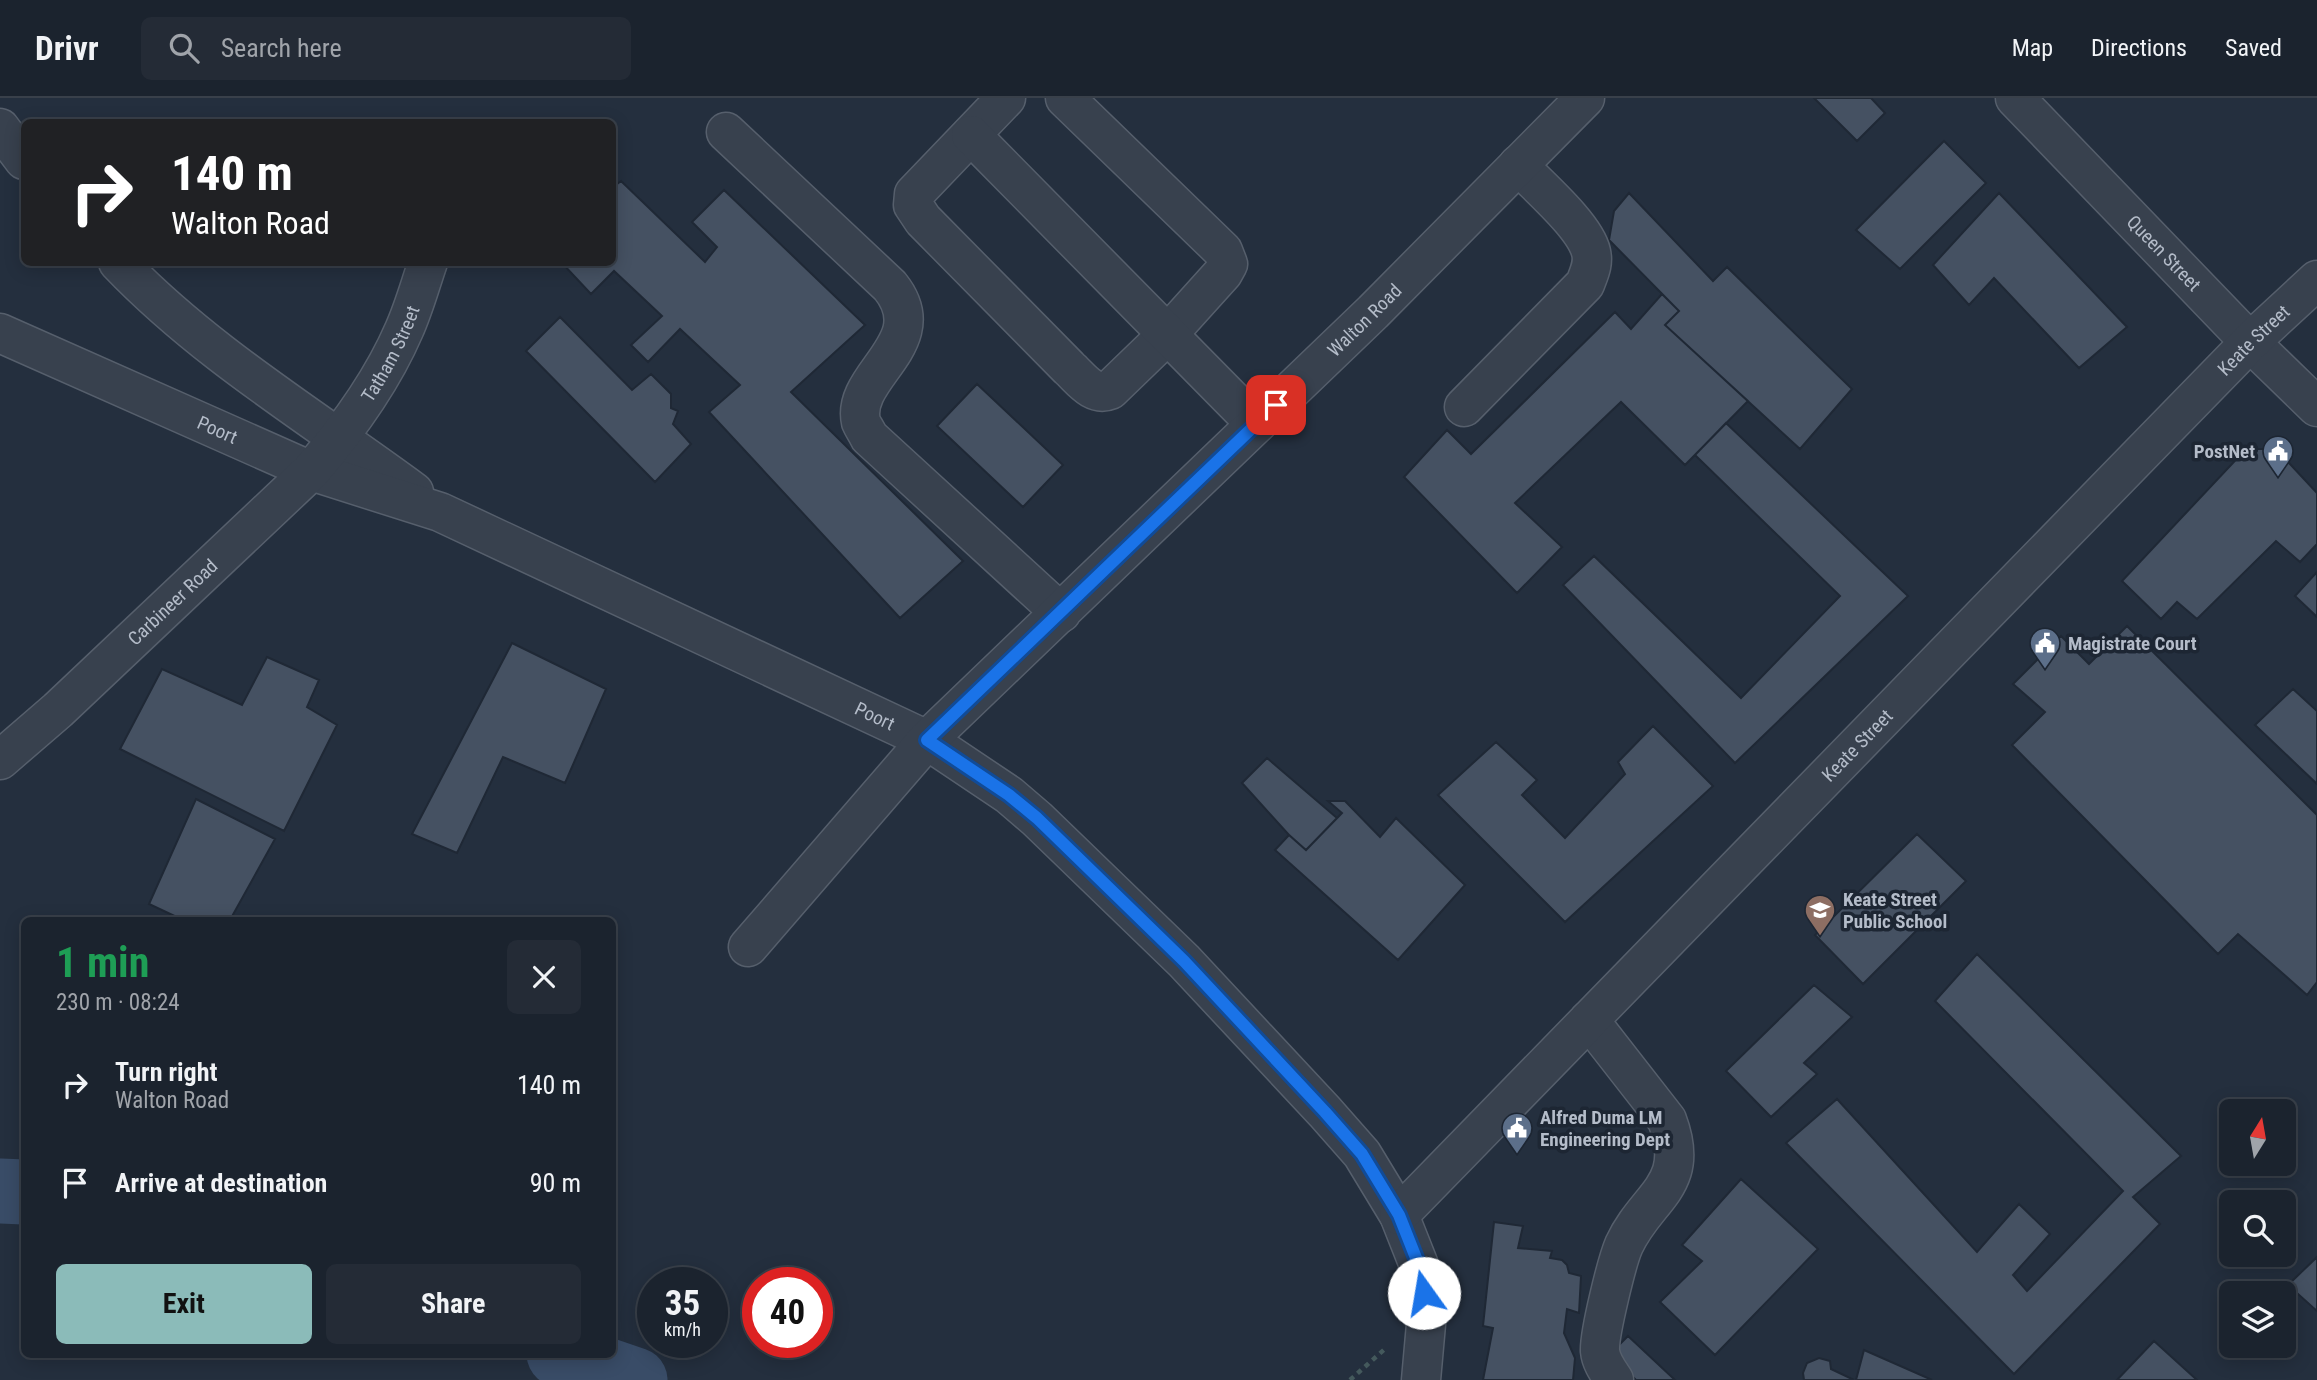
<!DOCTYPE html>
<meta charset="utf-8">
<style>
:root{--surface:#1b232e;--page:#242b36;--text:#f1f3f6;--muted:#a0a4aa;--line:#39404a;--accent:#8bbbb9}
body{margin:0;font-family:"Roboto Condensed",sans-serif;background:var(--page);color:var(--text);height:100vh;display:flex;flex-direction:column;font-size:26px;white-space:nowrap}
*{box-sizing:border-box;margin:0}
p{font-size:23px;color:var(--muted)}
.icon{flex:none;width:38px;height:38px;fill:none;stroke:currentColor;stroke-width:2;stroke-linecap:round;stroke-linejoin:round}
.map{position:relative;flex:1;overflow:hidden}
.details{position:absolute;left:21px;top:819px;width:595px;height:441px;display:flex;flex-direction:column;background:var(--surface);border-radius:10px;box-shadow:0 4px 18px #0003,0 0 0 2px var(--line)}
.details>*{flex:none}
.banner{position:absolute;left:21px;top:21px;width:595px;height:147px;border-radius:10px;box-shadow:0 4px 18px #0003,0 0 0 2px var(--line);background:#202124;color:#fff;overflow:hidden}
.needle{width:46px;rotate:11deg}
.fabs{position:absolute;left:2219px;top:1001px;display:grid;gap:14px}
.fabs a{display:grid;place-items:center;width:77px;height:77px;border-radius:10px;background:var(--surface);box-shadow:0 4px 18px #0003,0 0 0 2px var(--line);font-size:35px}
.speed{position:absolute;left:637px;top:1169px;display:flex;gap:14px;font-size:35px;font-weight:700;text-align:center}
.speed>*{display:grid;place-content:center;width:91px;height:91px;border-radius:50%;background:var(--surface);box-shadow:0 4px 18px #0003,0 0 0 2px var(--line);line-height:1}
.speed small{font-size:18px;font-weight:400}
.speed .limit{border:10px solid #d22;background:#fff;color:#111}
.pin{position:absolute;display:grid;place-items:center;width:60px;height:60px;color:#fff;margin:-30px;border-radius:14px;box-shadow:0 4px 10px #0006}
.me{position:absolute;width:77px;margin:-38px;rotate:347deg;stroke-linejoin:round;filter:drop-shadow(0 0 5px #0008)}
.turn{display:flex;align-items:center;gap:24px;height:147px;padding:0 35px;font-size:32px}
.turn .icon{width:91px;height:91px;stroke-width:2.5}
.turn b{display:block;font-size:49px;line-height:60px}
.round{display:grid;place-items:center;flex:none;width:74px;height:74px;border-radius:10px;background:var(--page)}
.overview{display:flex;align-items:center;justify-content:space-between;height:119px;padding:0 35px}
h1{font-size:42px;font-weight:700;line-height:52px;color:#1e9e55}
.action{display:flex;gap:14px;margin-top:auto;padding:14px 35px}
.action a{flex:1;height:80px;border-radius:10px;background:var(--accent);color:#111;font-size:28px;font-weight:700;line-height:80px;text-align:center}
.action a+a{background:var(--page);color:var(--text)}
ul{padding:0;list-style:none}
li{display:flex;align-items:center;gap:21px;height:98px;padding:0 35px}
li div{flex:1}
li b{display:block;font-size:26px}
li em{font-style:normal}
header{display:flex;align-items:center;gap:42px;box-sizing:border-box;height:98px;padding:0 35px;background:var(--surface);border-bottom:2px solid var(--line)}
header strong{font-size:33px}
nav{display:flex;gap:38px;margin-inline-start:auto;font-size:24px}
.search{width:490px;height:63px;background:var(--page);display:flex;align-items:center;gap:18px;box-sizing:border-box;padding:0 24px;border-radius:10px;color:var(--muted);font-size:26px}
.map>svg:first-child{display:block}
</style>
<header>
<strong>Drivr</strong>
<div class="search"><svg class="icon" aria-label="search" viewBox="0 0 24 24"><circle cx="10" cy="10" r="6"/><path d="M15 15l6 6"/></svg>Search here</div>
<nav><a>Map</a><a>Directions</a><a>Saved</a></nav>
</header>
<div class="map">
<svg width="2317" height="1282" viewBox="0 0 2317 1282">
<rect width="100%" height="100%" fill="#242f3e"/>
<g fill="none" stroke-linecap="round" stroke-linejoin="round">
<path stroke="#394c67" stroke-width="65" d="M 0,1093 L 24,1094
M 559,1256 L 635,1282"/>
</g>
<path fill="#455162" stroke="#1f2835" stroke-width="2" d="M 1814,0 L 1871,0 L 1885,15 L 1857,43 Z
M 1944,43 L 1986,85 L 1900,171 L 1856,132 Z
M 621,83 L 705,164 L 717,149 L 692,124 L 724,92 L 865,227 L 791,294 L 963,463 L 900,520 L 709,314 L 740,287 L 680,231 L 648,264 L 631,247 L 662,218 L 614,173 L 591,196 L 561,164 L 612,164 L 612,90 Z
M 1629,95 L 1713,183 L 1727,169 L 1852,291 L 1800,351 L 1665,227 L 1679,213 L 1609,142 L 1614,113 Z
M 1999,95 L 2127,229 L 2079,270 L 1994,180 L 1969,207 L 1933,167 Z
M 1662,196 L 1679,213 L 1665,227 L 1748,303 L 1685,367 L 1621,304 L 1515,405 L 1562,449 L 1517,495 L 1404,379 L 1447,332 L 1471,356 L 1615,214 L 1631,231 Z
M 560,219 L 632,292 L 651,276 L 671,296 L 671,310 L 678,313 L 673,326 L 691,346 L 655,384 L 526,253 Z
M 977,286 L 1063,367 L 1023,409 L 937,328 Z
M 1726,325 L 1908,498 L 1735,665 L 1563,487 L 1594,458 L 1741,600 L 1840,498 L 1695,357 Z
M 2246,351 L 2276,351 L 2317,395 L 2317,446 L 2300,464 L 2276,443 L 2197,521 L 2177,504 L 2161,521 L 2122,483 Z
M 2317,474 L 2317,519 L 2295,498 Z
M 2127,528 L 2317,717 L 2317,884 L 2307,897 L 2238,836 L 2218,856 L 2012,647 L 2045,614 L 2013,586 L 2061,538 L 2089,566 Z
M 512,545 L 606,591 L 565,685 L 503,659 L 457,755 L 412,736 Z
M 267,559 L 319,582 L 307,609 L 337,627 L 284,733 L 120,651 L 162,571 L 242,607 Z
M 2293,591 L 2317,613 L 2317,686 L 2255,627 Z
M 1653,628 L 1713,688 L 1565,824 L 1438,697 L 1496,644 L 1537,682 L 1522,697 L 1565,740 L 1625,676 L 1618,664 Z
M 1267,660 L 1337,720 L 1306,752 L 1289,737 L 1242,685 Z
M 196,701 L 275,741 L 230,822 L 183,822 L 149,806 Z
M 1328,703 L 1345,703 L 1380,739 L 1396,720 L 1465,787 L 1398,862 L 1275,752 L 1289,737 L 1306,752 L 1342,715 Z
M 1917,736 L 1966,783 L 1863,886 L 1815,837 Z
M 1977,856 L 2181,1058 L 2133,1099 L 2160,1126 L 2014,1276 L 1786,1045 L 1837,1001 L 1977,1154 L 2019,1106 L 2050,1136 L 2013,1177 L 2027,1193 L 2123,1093 L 1935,903 Z
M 1814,887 L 1852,919 L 1804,965 L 1817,976 L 1771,1019 L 1726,973 Z
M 1741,1081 L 1818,1151 L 1715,1257 L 1660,1204 L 1702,1163 L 1682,1147 Z
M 1494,1124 L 1523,1128 L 1518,1150 L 1552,1153 L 1550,1160 L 1562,1162 L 1567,1167 L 1569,1175 L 1581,1178 L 1579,1215 L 1567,1211 L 1564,1235 L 1575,1260 L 1573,1282 L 1483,1282 L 1493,1230 L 1483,1228 Z
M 2317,1159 L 2317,1213 L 2288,1187 Z
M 1628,1238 L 1675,1282 L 1636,1282 L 1610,1256 Z
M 2154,1243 L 2197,1282 L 2117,1282 Z
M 1864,1252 L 1932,1282 L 1856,1282 Z
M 1819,1260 L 1830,1263 L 1831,1271 L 1854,1282 L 1804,1282 L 1803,1275 L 1807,1265 Z"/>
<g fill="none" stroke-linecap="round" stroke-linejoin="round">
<g stroke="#565f6c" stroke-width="41">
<g id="minor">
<path d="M 1006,0 L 914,96 L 913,107 L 923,122 L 1069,270 C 1081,281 1093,299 1110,292 L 1168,236 L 1223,175 L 1228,166 L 1223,153 L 1065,0"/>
<path id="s1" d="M 2015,0 L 2250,244 L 2317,309"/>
<path d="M 0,30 L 24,62"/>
<path d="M 726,34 L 890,188 C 936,245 850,277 861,324 C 863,329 867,334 869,339 L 1061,515"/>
<path d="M 971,37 L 1256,326"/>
<path d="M 118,164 C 205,255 314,320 414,394"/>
<path id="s2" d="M 0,235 L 311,373 L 440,414 L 927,642 L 1009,697 L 1037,721 L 1184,863 L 1325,1014 L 1362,1056 L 1399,1117 L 1422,1175 L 1427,1215 L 1421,1282"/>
<path d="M 1464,309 L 1585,186 C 1589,175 1594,166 1591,154 C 1585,128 1538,88 1518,67"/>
<path id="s3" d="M 0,662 L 58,612 L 311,373 C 348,330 382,283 404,232 C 414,210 420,187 428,164"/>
<path id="s4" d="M 748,849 L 927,642 L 1373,214 L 1585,0"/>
<path d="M 1589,922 L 1667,1022 C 1692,1088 1647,1097 1624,1147 C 1617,1163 1599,1236 1600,1253 C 1601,1264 1608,1273 1614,1282"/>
<path id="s5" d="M 1399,1117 L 2250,244 L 2317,182"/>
</g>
</g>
<path stroke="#44595c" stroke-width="4.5" stroke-dasharray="5 5" stroke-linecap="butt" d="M 1350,1282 L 1386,1250"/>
<use href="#minor" stroke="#38414e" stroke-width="38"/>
</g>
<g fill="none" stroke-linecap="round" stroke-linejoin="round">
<g stroke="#114b97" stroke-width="18">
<path id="route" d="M 1276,307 L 927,642 L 1009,697 L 1037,720 L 1184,863 L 1325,1014 L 1362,1056 L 1399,1117 L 1422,1175 L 1424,1195"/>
</g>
<use href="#route" stroke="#1a73e8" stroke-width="12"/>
</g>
<defs>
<g id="civic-pin" transform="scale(1.575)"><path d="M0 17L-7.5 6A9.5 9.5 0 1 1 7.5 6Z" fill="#5c6f8a" stroke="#1d2633"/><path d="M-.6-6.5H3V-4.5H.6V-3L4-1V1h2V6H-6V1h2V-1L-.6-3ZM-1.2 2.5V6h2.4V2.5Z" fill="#fff"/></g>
<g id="school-pin" transform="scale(1.575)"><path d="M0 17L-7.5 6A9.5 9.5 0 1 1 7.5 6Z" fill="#8d6e63" stroke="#1d2633"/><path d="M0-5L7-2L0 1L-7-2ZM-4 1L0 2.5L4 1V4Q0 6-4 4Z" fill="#fff"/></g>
</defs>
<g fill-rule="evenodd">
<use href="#civic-pin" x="2278" y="353"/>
<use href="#civic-pin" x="2045" y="545"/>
<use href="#school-pin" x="1820" y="812"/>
<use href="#civic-pin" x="1517" y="1030"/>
</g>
<g text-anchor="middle" stroke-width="7" stroke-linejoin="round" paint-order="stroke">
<g font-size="19" fill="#b4bcc9" stroke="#1d2633">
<text dy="7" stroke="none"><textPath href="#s1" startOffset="215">Queen Street</textPath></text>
<text dy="7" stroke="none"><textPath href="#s4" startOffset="880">Walton Road</textPath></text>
<text dy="7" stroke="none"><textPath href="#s5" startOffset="1223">Keate Street</textPath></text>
<text dy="7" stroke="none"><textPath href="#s3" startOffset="567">Tatham Street</textPath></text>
<text dy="7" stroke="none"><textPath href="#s2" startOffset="238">Poort</textPath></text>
<text dy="7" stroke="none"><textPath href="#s3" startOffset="234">Carbineer Road</textPath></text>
<text dy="7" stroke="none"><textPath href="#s2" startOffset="956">Poort</textPath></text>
<text dy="7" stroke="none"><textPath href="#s5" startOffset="656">Keate Street</textPath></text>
</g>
<g font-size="19" font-weight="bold" fill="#b4bcc9" stroke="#1d2633" text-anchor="start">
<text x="2255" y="360" text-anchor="end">PostNet</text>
<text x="2068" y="552">Magistrate Court</text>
<text x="1843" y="808">Keate Street<tspan x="1843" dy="22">Public School</tspan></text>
<text x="1540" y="1026">Alfred Duma LM<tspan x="1540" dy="22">Engineering Dept</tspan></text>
</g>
</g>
</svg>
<div class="fabs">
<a><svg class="needle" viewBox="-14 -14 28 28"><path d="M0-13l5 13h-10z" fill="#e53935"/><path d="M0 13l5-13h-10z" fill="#a0a4aa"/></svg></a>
<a><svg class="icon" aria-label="search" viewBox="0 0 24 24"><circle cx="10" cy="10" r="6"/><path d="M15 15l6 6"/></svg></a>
<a><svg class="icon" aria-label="layers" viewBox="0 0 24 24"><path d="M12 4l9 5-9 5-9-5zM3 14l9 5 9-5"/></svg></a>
</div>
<div class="speed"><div>35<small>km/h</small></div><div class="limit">40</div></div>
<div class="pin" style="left:1276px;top:307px;background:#d93025"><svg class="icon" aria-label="arrive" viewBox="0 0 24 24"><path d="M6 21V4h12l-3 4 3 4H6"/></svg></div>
<svg class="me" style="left:1424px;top:1195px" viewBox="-20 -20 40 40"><circle r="19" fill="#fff"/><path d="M0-13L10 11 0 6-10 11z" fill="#1a73e8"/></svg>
<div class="banner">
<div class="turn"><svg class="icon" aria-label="right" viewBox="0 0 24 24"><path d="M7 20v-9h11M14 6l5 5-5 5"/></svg><div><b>140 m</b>Walton Road</div></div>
</div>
<section class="details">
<div class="overview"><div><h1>1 min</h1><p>230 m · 08:24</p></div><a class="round"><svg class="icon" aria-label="close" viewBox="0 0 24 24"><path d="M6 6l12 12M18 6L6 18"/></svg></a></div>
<ul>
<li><svg class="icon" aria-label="right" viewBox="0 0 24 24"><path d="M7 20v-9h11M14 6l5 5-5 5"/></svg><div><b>Turn right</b><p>Walton Road</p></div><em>140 m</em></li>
<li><svg class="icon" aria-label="arrive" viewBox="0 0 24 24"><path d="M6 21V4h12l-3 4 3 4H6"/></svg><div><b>Arrive at destination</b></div><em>90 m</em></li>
</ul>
<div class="action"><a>Exit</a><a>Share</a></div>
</section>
</div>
